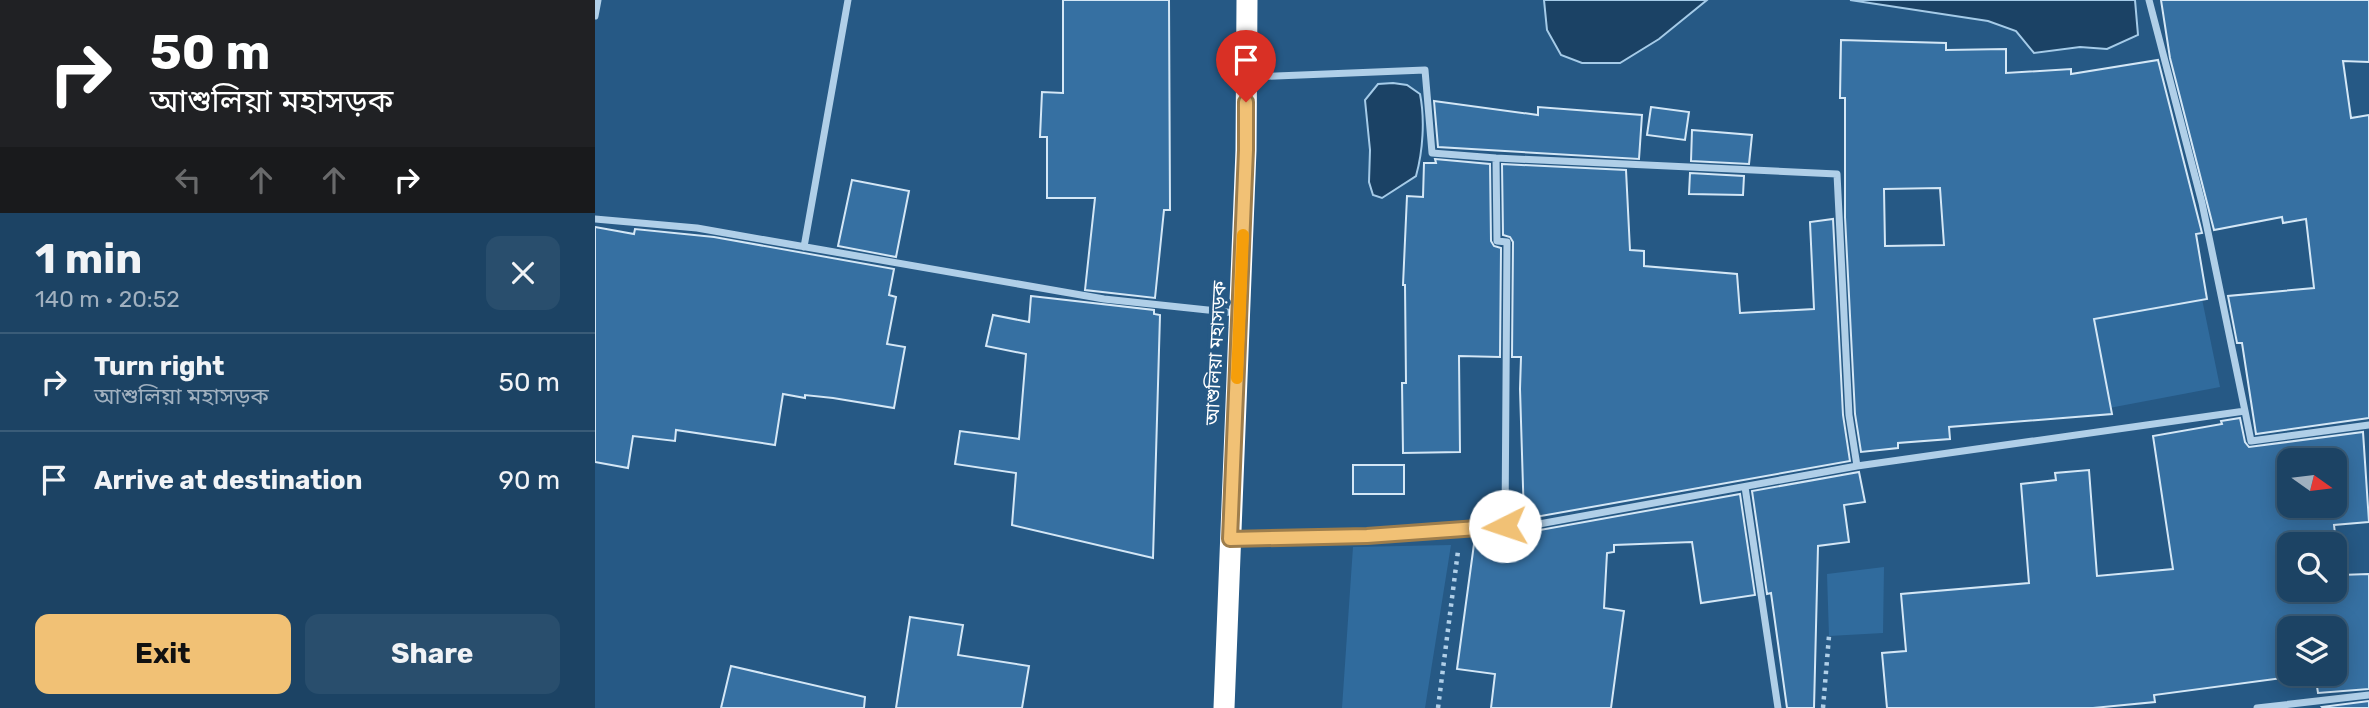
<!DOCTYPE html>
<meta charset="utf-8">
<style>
:root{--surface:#1c4364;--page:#294e6d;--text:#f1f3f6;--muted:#a0b0bf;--line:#3a5c78;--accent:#f1c175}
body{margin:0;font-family:Rubik,"Noto Sans Bengali",sans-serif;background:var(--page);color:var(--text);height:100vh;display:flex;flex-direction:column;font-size:26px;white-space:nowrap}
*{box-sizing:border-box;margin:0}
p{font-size:23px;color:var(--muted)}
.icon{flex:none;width:38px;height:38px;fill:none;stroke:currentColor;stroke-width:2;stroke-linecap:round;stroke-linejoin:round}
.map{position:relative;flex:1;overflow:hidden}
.drawer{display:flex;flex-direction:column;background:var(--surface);width:595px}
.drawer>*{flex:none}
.guide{background:#202124;color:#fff;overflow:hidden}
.needle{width:46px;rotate:104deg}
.controls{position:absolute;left:1682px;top:448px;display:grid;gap:14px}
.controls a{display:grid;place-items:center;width:70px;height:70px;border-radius:14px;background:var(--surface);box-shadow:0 4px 18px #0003,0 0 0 2px var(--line);font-size:35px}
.pin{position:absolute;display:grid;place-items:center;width:60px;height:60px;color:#fff;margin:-72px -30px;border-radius:50% 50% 50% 0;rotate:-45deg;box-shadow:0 0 7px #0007}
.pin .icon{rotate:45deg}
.me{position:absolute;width:77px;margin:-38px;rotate:266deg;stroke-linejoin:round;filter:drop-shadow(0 0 5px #0008)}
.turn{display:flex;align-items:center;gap:24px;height:147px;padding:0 35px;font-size:32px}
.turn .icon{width:91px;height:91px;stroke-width:2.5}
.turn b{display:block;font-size:49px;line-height:60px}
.lanes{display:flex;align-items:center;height:66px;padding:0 35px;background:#0003;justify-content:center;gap:35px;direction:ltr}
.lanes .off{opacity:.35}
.round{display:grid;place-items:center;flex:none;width:74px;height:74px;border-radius:14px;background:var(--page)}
.overview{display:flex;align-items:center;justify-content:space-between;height:119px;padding:0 35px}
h1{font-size:42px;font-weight:700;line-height:52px}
.action{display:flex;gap:14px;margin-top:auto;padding:14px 35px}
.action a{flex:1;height:80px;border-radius:14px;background:var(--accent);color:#111;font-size:28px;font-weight:700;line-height:80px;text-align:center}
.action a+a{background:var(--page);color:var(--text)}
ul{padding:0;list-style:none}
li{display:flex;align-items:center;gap:21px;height:98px;padding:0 35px;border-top:2px solid var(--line)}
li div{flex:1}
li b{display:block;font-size:26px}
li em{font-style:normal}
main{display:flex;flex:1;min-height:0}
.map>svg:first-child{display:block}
</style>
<main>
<section class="drawer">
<div class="guide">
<div class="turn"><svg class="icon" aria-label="right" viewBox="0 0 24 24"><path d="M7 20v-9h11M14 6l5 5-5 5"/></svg><div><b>50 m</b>আশুলিয়া মহাসড়ক</div></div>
<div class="lanes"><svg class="icon off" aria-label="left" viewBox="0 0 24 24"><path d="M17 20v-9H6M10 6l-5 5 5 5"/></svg><svg class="icon off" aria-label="ahead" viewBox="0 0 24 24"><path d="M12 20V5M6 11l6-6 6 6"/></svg><svg class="icon off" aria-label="ahead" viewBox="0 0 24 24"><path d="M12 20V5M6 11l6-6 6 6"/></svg><svg class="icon" aria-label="right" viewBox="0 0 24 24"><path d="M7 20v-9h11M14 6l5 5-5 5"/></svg></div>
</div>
<div class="overview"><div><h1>1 min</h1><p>140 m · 20:52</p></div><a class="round"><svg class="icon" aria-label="close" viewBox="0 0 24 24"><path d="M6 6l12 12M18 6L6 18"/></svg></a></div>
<ul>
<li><svg class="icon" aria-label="right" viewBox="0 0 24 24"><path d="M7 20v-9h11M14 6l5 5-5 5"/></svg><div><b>Turn right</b><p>আশুলিয়া মহাসড়ক</p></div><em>50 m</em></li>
<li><svg class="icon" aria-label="arrive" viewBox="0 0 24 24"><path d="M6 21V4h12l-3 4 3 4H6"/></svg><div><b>Arrive at destination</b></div><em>90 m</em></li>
</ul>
<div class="action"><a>Exit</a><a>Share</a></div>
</section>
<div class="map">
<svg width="1774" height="708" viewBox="0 0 1774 708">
<rect width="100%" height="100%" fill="#265985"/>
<path fill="#306b9d" d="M 1607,299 L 1625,387 L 1472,416 L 1462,325 Z
M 856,545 L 830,708 L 747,708 L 758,547 Z
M 1289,567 L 1288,633 L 1234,636 L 1232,574 Z"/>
<path fill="#1b4265" stroke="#a5cbe8" stroke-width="2" d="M 949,0 L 1112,0 L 1064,39 L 1025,63 L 987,63 L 966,55 L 952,30 Z
M 1255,0 L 1540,0 L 1543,35 L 1512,49 L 1485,47 L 1439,53 L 1421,31 L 1393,21 Z
M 798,83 L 812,85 L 825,94 C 830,119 828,151 821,176 L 787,198 L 778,195 L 774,182 L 775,150 L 770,100 L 783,84 Z"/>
<path fill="#3670a2" stroke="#d4e7f6" stroke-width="2" fill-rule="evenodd" d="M 468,0 L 574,0 L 575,210 L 569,210 L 560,298 L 490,290 L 500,198 L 452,198 L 452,137 L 445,137 L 447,92 L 468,93 Z
M 1566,0 L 1774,0 L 1774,62 L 1748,61 L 1756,118 L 1774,115 L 1774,418 L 1661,434 L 1647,343 L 1642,343 L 1633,296 L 1719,288 L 1711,219 L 1688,223 L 1687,217 L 1619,230 L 1575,58 Z
M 1246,40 L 1351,43 L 1351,50 L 1411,49 L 1411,73 L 1476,69 L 1476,74 L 1563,60 L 1607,233 L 1601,234 L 1612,299 L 1499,319 L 1517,414 L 1354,427 L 1355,439 L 1303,443 L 1303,448 L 1266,452 L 1260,414 L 1250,217 L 1250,98 L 1245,98 ZM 1345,188 L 1349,245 L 1290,246 L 1289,189 Z
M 839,101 L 943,115 L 943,107 L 1047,115 L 1044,159 L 843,147 Z
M 1056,107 L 1094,112 L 1090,140 L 1052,135 Z
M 1097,130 L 1157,135 L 1154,164 L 1096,161 Z
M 840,159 L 895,164 L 896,241 L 899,246 L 906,248 L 905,357 L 864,356 L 865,452 L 808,453 L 807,383 L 811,383 L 810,285 L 808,285 L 812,196 L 828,197 L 829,163 L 841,163 Z
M 907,164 L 1031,170 L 1035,250 L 1049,251 L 1049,266 L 1142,274 L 1145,313 L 1219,309 L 1215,222 L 1238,219 L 1248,415 L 1255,461 L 929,519 L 925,389 L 926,357 L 917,357 L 918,242 L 915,237 L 908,235 Z
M 1095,173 L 1149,176 L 1148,195 L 1094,194 Z
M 257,180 L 314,191 L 301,257 L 243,246 Z
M 0,227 L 39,234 L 40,229 L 119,237 L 299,269 L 294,295 L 301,297 L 292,344 L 310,347 L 299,408 L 238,398 L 210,395 L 210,398 L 188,394 L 180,445 L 81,430 L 80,441 L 38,436 L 33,468 L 0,462 Z
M 436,296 L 559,310 L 559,314 L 565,315 L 558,558 L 417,525 L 421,473 L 360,464 L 365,431 L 424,439 L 431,354 L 391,346 L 398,315 L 434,322 Z
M 1645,418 L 1650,442 L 1654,447 L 1768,432 L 1774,522 L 1739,525 L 1745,575 L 1774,574 L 1774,689 L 1723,693 L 1720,674 L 1740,674 L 1740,628 L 1694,628 L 1694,674 L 1718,674 L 1559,695 L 1560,702 L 1498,708 L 1292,708 L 1287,653 L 1311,651 L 1306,594 L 1434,583 L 1426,484 L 1461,480 L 1460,473 L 1494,470 L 1502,576 L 1578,569 L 1558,436 L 1627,424 L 1626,421 ZM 1694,460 L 1740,460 L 1740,506 L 1694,506 ZM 1694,544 L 1740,544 L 1740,590 L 1694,590 Z
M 758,465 L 809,465 L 809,494 L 758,494 Z
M 1264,472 L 1270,502 L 1249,505 L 1254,542 L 1223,546 L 1219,708 L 1192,708 L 1176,593 L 1172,594 L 1157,491 Z
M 1145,494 L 1160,595 L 1106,603 L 1097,542 L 1019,545 L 1019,552 L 1012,553 L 1009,608 L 1029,611 L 1016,708 L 896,708 L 900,674 L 862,669 L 879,544 L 893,546 L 893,534 L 945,530 Z
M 315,617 L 368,625 L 363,655 L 434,666 L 427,708 L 301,708 Z
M 136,666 L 270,697 L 269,708 L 126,708 Z
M 1774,701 L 1774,708 L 1728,708 L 1727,707 Z"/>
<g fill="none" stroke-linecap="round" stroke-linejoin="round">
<path stroke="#b0cfe8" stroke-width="4.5" stroke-dasharray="3.5 5" stroke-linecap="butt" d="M 843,708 L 863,551
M 1228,708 L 1234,636"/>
<path stroke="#b0cfe8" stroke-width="7" d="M 0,16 L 3,0
M 653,77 L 830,70 L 837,153 L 901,158 L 1242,174 L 1254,415 L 1262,466
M 901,158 L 902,241 L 912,242 L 910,526
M 0,219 L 102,228 L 509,299 L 641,313
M 209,247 L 253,0
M 1650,411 L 1656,441 L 1774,425
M 1150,487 L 1183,708
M 639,539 L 772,536 L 944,524 L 1262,466 L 1650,411 L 1607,203 L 1554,0
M 1662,708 L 1774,695"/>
<path stroke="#fff" stroke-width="21" d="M 629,708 L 651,150 L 652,0"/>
</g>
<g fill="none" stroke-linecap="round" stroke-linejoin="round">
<g stroke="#9d7d4c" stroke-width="18">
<path id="route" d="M 651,102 L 651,150 L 635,539 L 772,536 L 910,526"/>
</g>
<use href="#route" stroke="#f1c175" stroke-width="12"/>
<path stroke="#f59e0b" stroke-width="12" d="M 642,378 L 648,235"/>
</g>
<g text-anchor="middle" stroke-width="7" stroke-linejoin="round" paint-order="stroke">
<g font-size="19" fill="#fff" stroke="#265985">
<text transform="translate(620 353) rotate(-87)" y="7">আশুলিয়া মহাসড়ক</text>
</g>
</g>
</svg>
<div class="controls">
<a><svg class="needle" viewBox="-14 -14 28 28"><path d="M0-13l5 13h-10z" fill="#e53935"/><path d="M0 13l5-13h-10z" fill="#a0b0bf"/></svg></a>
<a><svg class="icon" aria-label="search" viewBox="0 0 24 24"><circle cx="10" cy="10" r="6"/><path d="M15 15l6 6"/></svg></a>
<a><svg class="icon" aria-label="layers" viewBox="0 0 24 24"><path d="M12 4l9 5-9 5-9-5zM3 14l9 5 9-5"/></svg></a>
</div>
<div class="pin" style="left:651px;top:102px;background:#d93025"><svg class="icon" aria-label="arrive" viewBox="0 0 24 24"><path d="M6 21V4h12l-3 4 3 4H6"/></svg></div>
<svg class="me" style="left:910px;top:526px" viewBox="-20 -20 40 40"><circle r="19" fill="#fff"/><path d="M0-13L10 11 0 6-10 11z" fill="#f1c175"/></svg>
</div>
</main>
